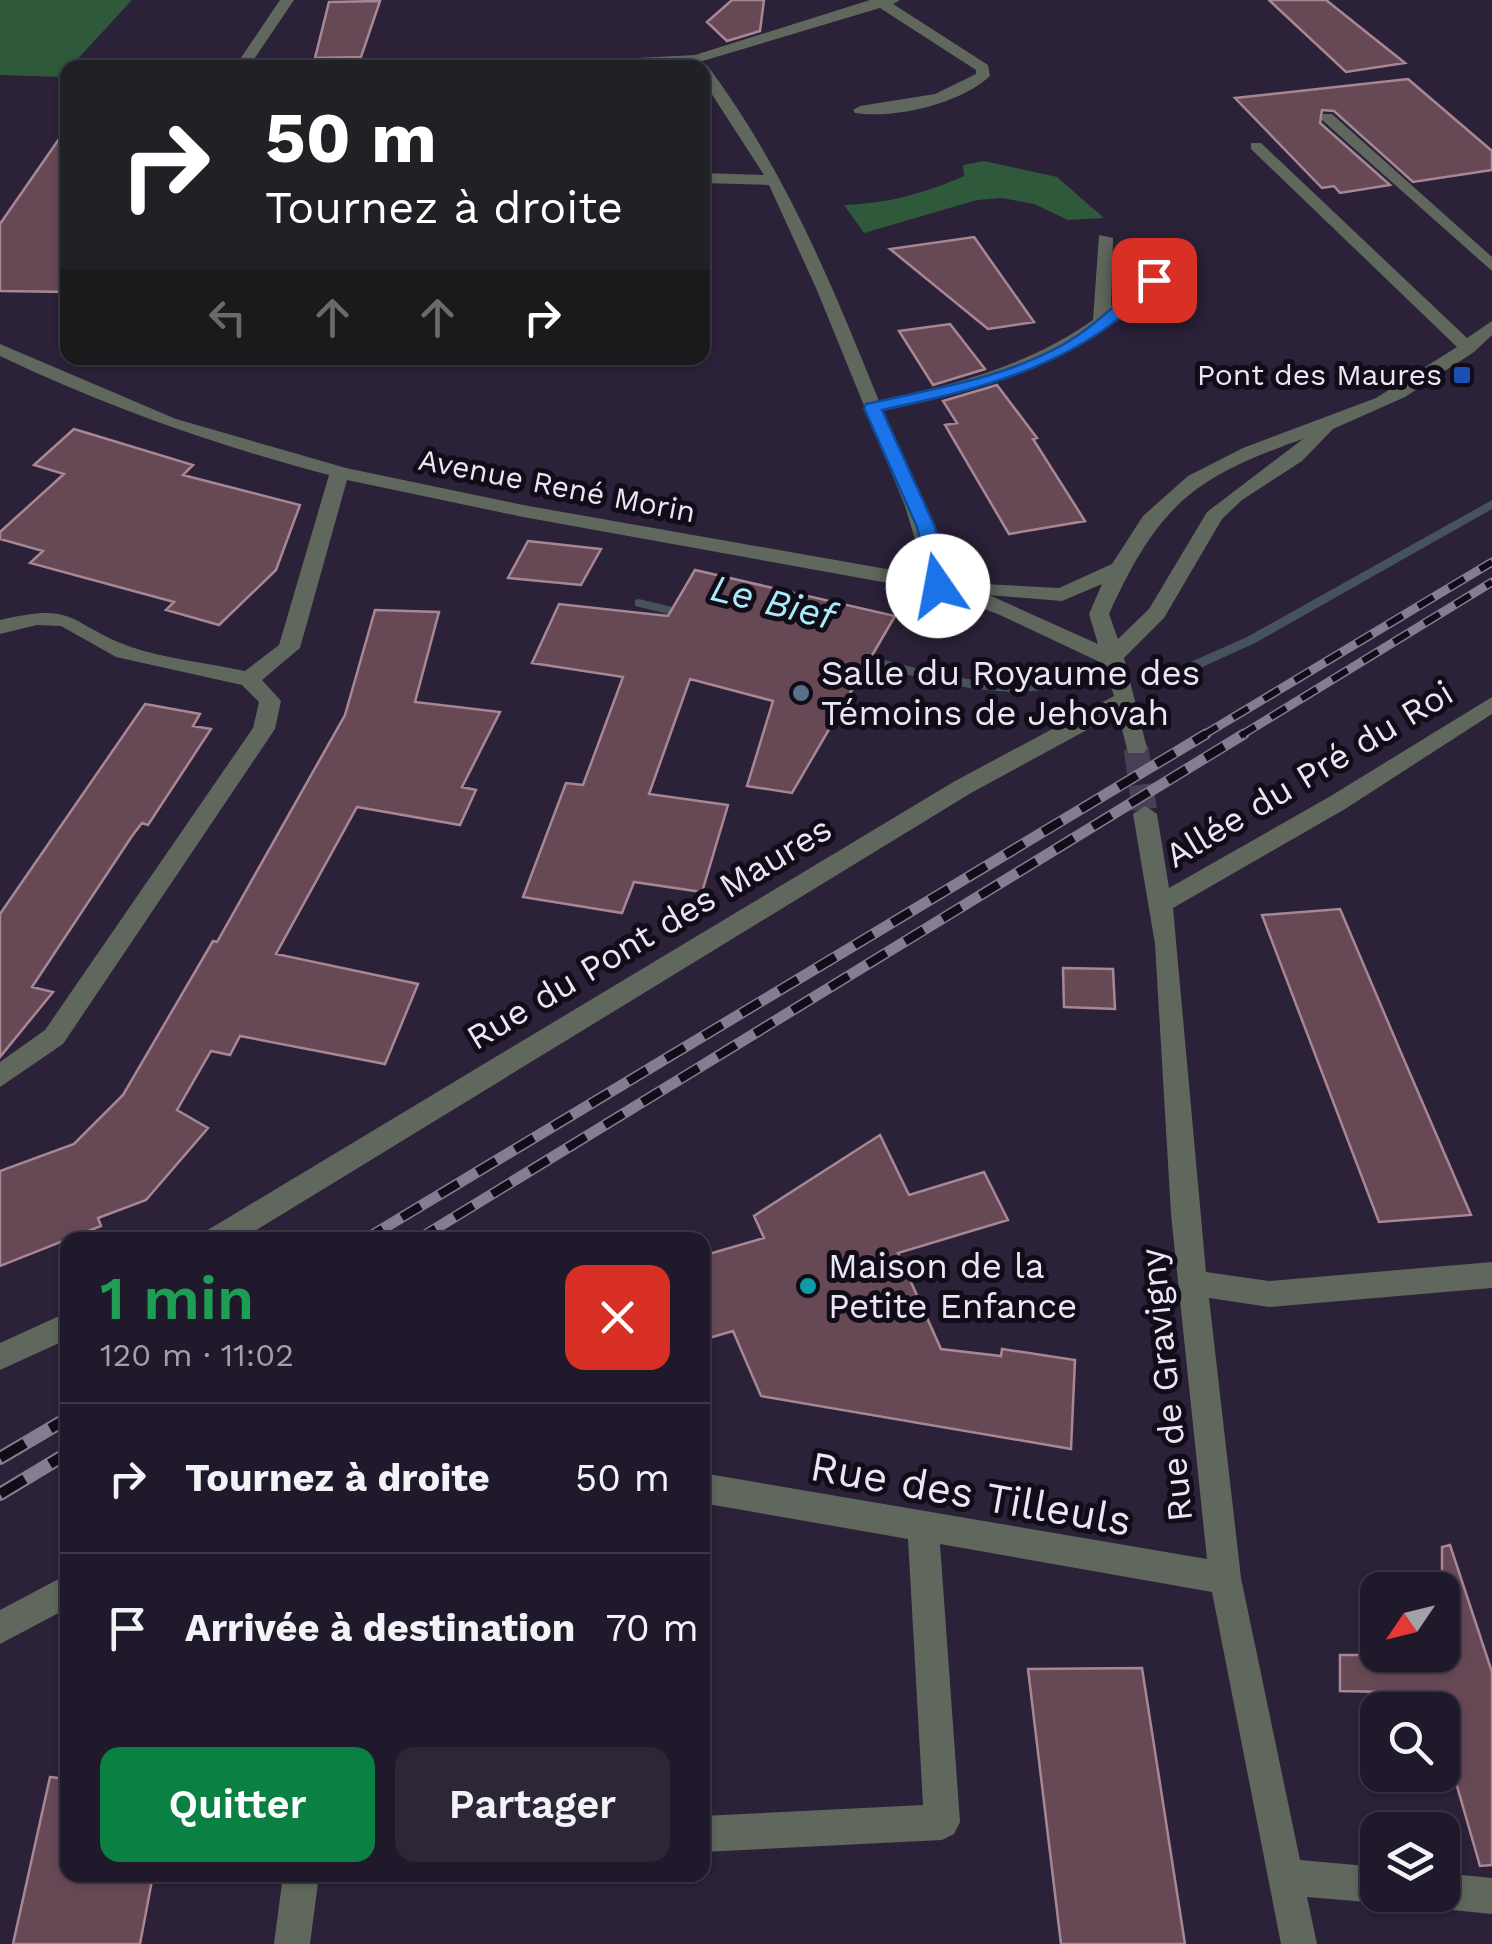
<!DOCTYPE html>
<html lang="fr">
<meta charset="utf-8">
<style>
:root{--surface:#20192b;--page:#2d2637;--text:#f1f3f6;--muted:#a2a0a9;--line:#3d3847;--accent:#0b8043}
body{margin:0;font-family:"Work Sans",sans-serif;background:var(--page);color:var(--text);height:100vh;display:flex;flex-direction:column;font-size:38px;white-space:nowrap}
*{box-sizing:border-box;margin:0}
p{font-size:32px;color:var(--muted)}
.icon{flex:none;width:55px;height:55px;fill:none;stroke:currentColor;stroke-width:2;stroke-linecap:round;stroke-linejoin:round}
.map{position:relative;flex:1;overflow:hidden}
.details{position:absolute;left:60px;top:1232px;width:650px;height:650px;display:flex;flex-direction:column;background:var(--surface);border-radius:20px;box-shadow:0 2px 8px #0004,0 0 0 2px var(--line)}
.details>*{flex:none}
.guide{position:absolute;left:60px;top:60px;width:650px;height:305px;border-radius:20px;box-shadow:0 2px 8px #0004,0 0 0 2px var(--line);background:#202124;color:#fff;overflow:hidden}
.needle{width:65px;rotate:235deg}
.tools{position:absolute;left:1360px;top:1572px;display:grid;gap:20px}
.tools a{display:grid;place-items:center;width:100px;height:100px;border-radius:20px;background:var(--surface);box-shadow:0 2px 8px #0004,0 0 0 2px var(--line);font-size:50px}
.pin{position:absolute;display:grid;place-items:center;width:85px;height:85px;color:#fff;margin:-42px;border-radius:20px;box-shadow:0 5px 15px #0006}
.me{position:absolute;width:110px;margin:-55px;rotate:348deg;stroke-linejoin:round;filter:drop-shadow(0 0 8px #0008)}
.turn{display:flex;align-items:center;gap:35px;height:210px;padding:0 40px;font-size:45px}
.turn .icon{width:130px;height:130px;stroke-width:2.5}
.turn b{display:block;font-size:70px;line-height:85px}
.lanes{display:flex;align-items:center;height:95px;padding:0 40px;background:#0003;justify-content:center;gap:50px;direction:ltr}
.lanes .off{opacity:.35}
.round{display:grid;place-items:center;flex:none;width:105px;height:105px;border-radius:20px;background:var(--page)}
.head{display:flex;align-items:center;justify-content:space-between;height:170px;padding:0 40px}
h1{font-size:60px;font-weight:600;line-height:75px;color:#1e9e55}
.cta{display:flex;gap:20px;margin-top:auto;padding:20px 40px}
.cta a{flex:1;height:115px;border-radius:20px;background:var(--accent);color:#fff;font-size:40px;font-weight:600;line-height:115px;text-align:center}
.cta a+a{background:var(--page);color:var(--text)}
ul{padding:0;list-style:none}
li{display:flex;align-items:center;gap:30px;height:150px;padding:0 40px;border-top:2px solid var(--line)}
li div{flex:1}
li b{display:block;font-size:38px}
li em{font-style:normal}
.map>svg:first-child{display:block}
</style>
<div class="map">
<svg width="1492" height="1944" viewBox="0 0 1492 1944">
<rect width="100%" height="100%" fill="#2b2139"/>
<path fill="#2f593b" d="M 0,0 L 132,0 L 61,77 L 0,75 Z
M 984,161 L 1057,177 L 1104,218 L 1068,220 L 1034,204 L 1002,198 L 977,200 L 864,233 L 844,205 C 889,203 923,194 964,176 L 963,165 Z"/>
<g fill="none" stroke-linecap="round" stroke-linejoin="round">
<path fill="#46535c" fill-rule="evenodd" d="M 1492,500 L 1492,509 L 1255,643 L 1176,679 L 1166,679 L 1165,676 L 1166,673 L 1247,637 Z
M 639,599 L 693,612 L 695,615 L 689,619 L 635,606 L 635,600 Z
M 852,651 C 925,670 990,693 1067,678 L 1073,682 L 1072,685 C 995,704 921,678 847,658 L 847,652 Z"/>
</g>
<path fill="#674956" stroke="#a88794" stroke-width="2.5" d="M 732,0 L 764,0 L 760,31 L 727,41 L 707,22 Z
M 1269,0 L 1326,0 L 1405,63 L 1346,72 Z
M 380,1 L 361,57 L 315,58 L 329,2 Z
M 1408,79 L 1492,151 L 1492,170 L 1413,182 L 1334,111 L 1322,110 L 1320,123 L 1390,185 L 1340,193 L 1334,186 L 1322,188 L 1235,98 Z
M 68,126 L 68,292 L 0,291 L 0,224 Z
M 974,237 L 1034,322 L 988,329 L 890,249 Z
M 950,324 L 985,369 L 933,385 L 899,331 Z
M 997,385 L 1037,438 L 1033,439 L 1085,521 L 1009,534 L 945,425 L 957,423 L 943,401 Z
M 74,429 L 193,465 L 183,475 L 300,505 L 276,570 L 219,625 L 166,610 L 174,602 L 30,563 L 43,551 L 0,539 L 0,532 L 64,474 L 34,465 Z
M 528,541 L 601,549 L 581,585 L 508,578 Z
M 695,570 L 895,616 L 792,793 L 747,786 L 773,701 L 690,679 L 649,794 L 728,805 L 702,892 L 634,882 L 622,913 L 523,897 L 566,783 L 583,785 L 623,677 L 532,663 L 559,604 L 668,616 Z
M 375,610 L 439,612 L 415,702 L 500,712 L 462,787 L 476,790 L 460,825 L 357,807 L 276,954 L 418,984 L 385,1064 L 240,1036 L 230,1055 L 211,1051 L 177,1110 L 208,1128 L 146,1200 L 98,1218 L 101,1226 L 0,1266 L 0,1171 L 74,1144 L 123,1095 L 213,941 L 217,942 L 345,715 Z
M 145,704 L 200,714 L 193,726 L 211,729 L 148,825 L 142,823 L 132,836 L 32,987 L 53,992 L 0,1057 L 0,914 Z
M 1340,909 L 1402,1055 L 1471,1215 L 1379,1222 L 1262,915 Z
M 1063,968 L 1113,969 L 1115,1009 L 1064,1007 Z
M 880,1135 L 909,1195 L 984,1172 L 1008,1220 L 898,1253 L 941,1349 L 1001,1356 L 1002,1349 L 1075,1360 L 1071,1449 L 761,1396 L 733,1331 L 702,1340 L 702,1256 L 764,1238 L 754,1216 Z
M 1450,1545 L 1492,1672 L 1492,1865 L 1480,1866 L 1442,1734 L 1442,1710 L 1436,1710 L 1431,1693 L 1340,1691 L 1340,1655 L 1442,1655 L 1442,1547 Z
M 1142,1668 L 1185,1944 L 1061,1944 L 1028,1669 Z
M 50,1777 L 68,1779 L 68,1875 L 153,1875 L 140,1944 L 13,1944 Z"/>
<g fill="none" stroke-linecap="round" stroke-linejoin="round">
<path stroke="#483e55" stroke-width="25" stroke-dasharray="25 12" stroke-linecap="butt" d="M 1136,748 L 1145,814"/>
<path fill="#60675c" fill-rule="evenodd" d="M 280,0 L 294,0 L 248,68 L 234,68 Z
M 870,0 L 900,0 L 893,4 L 988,65 L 990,76 C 960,104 895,119 855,113 L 853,110 L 860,106 L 935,94 L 976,74 L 976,70 L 880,8 L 696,63 L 512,68 L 519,64 L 695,55 Z
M 697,65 L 707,65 C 784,168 831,282 879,401 C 956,384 1028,366 1093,320 L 1099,235 L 1113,238 L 1111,306 L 1148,276 L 1162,280 C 1090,361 985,389 883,411 L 932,524 L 947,582 L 1059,588 L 1112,564 L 1143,516 L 1188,476 L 1243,448 L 1376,398 L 1457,347 L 1251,149 L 1251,143 L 1261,143 L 1467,338 L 1492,321 L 1492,335 L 1474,352 L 1405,397 L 1333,429 L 1302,461 L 1242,500 L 1222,519 L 1164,618 L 1124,658 L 1147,748 L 1144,753 L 1128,753 L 1118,713 L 971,793 L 240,1240 L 202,1240 L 206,1231 L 955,781 L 1114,696 L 1104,664 L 1000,615 L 938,592 L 523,517 L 347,480 L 300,648 L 262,680 L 281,701 L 275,729 L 63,1044 L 0,1087 L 0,1062 L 45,1030 L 253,728 L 259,702 L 242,685 L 116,657 L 61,626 L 37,625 L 0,634 L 0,620 C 79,601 67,624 131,647 C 167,659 208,663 245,671 L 279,645 L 329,475 C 215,445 107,407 0,356 L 0,344 L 176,419 L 346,468 L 523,505 L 926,576 L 905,506 L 816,288 L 769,185 L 702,183 L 702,173 L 764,175 L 702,79 L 702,68 ZM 1303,439 L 1207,512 L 1149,609 L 1118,639 L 1109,614 C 1158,507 1191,478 1303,439 ZM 1102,584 L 1089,614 L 1098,644 L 989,595 L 1062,601 Z
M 1322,114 L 1332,114 L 1492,257 L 1492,271 L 1322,120 Z
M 1492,697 L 1492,714 L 1345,809 L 1173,908 L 1206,1272 L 1269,1281 L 1492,1262 L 1492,1288 L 1269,1307 L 1209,1298 L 1241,1578 L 1300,1860 L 1378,1867 L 1378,1895 L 1391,1898 L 1378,1903 L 1307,1897 L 1317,1944 L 1281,1944 L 1212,1592 L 940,1544 L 960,1822 L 954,1834 L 942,1840 L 702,1852 L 702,1816 L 923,1805 L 908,1539 L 702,1503 L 702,1473 L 1207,1559 L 1171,1214 L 1155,944 L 1133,814 L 1145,806 L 1157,814 L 1169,888 L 1329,797 Z
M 68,1312 L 68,1339 L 0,1370 L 0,1343 Z
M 68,1574 L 68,1608 L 0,1644 L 0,1610 Z
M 1442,1873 L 1492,1878 L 1492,1914 L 1442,1909 L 1429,1904 L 1426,1895 L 1442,1895 Z
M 283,1875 L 319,1875 L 310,1944 L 274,1944 Z"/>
<g stroke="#857d91" stroke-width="9">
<path id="rail-far2" d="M 1202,736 L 1492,562
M 1240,736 L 1492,582"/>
</g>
<g stroke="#857d91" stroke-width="11">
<path id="rail-far1" d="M 364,1240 L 1206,734
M 417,1240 L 1244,734"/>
</g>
<g stroke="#857d91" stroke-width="14">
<path id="rail" d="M 0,1458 L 68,1418
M 0,1494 L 68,1453"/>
</g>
<use href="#rail-far2" stroke="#110d18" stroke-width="6" stroke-dasharray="18" stroke-linecap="butt"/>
<use href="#rail-far1" stroke="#110d18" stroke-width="8" stroke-dasharray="22" stroke-linecap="butt"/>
<use href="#rail" stroke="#110d18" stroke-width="10" stroke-dasharray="29" stroke-linecap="butt"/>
</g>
<path fill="#1a73e8" stroke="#114b97" stroke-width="2.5" d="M 1148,277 L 1161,280 C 1085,363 988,388 882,410 L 935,527 L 948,586 L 932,590 L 917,527 L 864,408 L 866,404 C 935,388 1002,379 1064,344 C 1094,327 1121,299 1148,277 Z"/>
<rect fill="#1a4fb4" stroke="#110d18" stroke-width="4" x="1452" y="365" width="20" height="20" rx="5"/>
<circle fill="#5c6f8a" stroke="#110d18" stroke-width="4" cx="801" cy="693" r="10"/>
<circle fill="#0f9aa8" stroke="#110d18" stroke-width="4" cx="808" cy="1286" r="10"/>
<g text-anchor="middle" stroke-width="10" stroke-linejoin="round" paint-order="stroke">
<g font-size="30" fill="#ebe5f5" stroke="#110d18" text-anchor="end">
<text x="1442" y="385">Pont des Maures</text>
</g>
<g font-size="30" fill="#ebe5f5" stroke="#110d18">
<text transform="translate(557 486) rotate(11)" y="10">Avenue René Morin</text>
</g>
<g font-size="35" fill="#ebe5f5" stroke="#110d18" text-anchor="start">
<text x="821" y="685">Salle du Royaume des<tspan x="821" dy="40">Témoins de Jehovah</tspan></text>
<text x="828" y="1278">Maison de la<tspan x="828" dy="40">Petite Enfance</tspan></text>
</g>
<g font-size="35" fill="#ebe5f5" stroke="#110d18">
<text transform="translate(1309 774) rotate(-31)" y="12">Allée du Pré du Roi</text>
<text transform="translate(649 933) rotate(-31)" y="12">Rue du Pont des Maures</text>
<text transform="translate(1166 1385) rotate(-96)" y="12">Rue de Gravigny</text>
</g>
<g font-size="38" font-style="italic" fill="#aaebfa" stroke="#110d18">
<text transform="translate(773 602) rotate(14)" y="13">Le Bief</text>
</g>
<g font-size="42" fill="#ebe5f5" stroke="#110d18">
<text transform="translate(971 1493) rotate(10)" y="15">Rue des Tilleuls</text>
</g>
</g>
</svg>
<div class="tools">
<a><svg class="needle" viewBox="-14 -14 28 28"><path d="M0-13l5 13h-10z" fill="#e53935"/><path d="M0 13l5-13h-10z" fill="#a2a0a9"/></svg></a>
<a><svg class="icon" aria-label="search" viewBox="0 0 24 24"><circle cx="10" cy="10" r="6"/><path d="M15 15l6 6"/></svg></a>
<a><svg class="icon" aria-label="layers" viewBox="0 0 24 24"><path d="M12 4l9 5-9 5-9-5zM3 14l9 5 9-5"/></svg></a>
</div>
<div class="pin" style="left:1154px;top:280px;background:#d93025"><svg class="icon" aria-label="arrive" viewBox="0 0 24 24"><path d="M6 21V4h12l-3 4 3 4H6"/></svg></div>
<svg class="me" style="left:938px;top:586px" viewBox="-20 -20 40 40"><circle r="19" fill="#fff"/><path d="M0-13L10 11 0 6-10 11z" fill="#1a73e8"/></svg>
<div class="guide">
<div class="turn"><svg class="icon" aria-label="right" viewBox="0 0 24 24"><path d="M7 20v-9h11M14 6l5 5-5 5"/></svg><div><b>50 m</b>Tournez à droite</div></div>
<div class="lanes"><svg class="icon off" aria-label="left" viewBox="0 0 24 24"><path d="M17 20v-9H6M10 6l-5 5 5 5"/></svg><svg class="icon off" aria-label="ahead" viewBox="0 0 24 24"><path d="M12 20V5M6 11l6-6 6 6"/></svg><svg class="icon off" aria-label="ahead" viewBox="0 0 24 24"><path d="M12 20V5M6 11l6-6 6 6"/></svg><svg class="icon" aria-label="right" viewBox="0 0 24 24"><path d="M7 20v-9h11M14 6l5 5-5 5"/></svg></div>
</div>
<section class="details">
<div class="head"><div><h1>1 min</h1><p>120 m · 11:02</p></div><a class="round" style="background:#d93025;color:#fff"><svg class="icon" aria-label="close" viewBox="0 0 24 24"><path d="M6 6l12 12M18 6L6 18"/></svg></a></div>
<ul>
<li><svg class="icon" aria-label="right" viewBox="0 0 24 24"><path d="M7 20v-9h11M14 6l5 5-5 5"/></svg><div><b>Tournez à droite</b></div><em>50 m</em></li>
<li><svg class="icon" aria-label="arrive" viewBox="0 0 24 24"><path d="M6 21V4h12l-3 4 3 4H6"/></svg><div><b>Arrivée à destination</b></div><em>70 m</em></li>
</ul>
<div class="cta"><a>Quitter</a><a>Partager</a></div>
</section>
</div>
